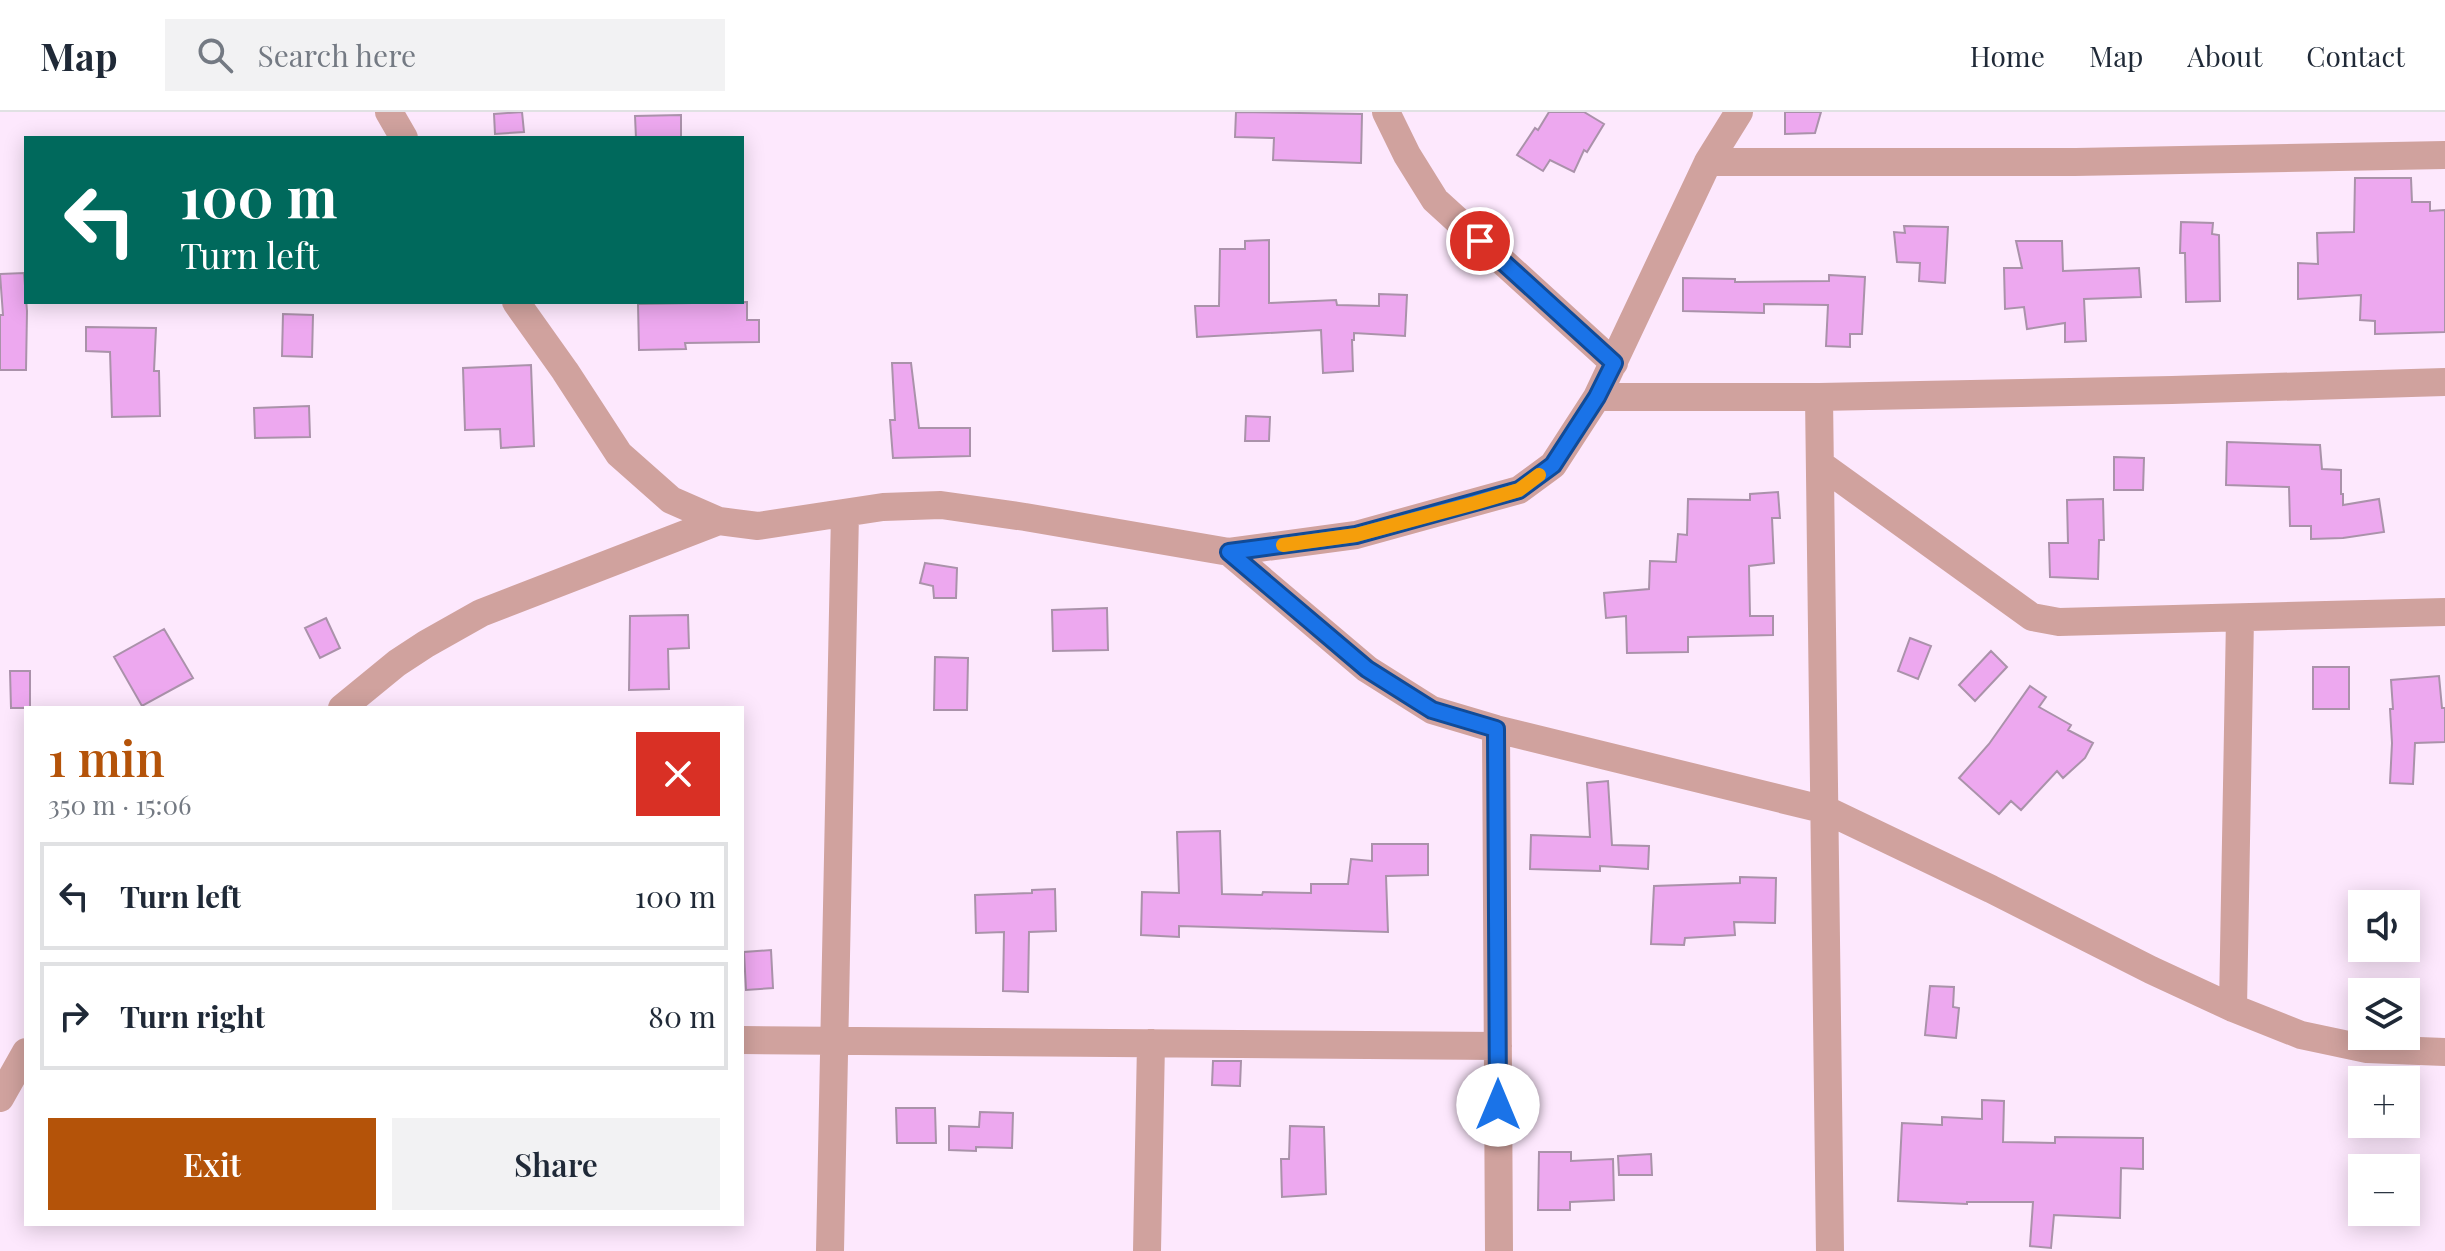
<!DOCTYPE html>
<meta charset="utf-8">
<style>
:root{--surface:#fff;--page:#f2f2f3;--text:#1f2937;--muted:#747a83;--line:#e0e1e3;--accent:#b45309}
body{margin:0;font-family:"Playfair Display",serif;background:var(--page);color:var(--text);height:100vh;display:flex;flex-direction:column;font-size:30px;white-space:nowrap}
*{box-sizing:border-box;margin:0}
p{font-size:26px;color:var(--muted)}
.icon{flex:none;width:44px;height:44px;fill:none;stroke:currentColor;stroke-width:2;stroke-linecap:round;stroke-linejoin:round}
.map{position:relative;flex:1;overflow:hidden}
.side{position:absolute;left:24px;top:594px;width:720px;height:520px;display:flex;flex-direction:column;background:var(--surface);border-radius:0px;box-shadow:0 4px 20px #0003}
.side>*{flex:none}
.hud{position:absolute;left:24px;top:24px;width:720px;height:168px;border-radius:0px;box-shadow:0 4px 20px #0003;background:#00695c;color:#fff;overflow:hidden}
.fabs{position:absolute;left:2348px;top:778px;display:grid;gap:16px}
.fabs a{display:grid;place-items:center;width:72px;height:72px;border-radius:0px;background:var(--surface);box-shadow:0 4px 20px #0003;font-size:40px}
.pin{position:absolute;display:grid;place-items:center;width:68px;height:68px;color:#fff;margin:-34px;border:4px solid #fff;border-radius:50%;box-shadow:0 2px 8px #0007}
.me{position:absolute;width:88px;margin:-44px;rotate:0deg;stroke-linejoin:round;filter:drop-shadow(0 0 6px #0008)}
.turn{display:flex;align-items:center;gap:28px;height:168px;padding:0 24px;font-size:36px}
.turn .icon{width:104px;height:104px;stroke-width:2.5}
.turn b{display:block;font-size:56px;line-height:68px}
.round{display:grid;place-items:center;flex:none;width:84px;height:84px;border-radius:0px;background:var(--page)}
.headline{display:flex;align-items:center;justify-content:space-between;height:136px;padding:0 24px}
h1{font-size:48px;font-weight:600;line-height:60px;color:var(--accent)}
.action{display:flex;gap:16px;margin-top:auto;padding:16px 24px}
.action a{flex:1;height:92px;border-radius:0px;background:var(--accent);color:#fff;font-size:32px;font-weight:600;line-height:92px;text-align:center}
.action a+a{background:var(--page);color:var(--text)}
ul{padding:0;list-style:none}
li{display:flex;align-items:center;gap:24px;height:108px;margin:0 16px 12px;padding:0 8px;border:4px solid var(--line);border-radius:0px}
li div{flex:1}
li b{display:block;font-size:30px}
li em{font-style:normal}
header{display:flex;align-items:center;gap:48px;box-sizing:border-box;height:112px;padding:0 40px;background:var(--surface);border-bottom:2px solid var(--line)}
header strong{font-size:38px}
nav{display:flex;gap:44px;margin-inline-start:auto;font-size:28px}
.search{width:560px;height:72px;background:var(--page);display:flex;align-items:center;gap:20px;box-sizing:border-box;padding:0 28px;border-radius:0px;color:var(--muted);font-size:30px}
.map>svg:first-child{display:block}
</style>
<header>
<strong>Map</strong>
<div class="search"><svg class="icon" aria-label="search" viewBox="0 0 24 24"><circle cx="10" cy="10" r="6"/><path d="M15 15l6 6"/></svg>Search here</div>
<nav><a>Home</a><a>Map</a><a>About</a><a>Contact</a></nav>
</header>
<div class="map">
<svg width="2445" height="1139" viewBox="0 0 2445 1139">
<rect width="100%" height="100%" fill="#fde8fd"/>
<path fill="#eda8ef" stroke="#aa92aa" stroke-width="2" d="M 522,0 L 524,20 L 495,22 L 494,2 Z
M 1236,0 L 1362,2 L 1361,51 L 1273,48 L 1274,26 L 1235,25 Z
M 1549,0 L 1584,0 L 1604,12 L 1587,40 L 1584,38 L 1574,60 L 1550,48 L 1543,59 L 1517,43 L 1535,16 L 1538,18 Z
M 1785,0 L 1821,0 L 1815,21 L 1785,22 Z
M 681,3 L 681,26 L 636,26 L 635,4 Z
M 2355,66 L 2411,66 L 2412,90 L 2430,90 L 2430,99 L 2445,98 L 2445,220 L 2375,222 L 2375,209 L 2360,208 L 2361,183 L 2298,187 L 2298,151 L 2318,152 L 2317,121 L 2354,120 Z
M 2181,110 L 2213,111 L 2212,122 L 2219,123 L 2220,189 L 2186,190 L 2185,141 L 2180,141 Z
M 1904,114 L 1948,115 L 1945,171 L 1919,169 L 1920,151 L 1897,150 L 1894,120 L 1905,121 Z
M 1269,128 L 1269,191 L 1336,188 L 1337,193 L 1379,194 L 1379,182 L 1407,183 L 1405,224 L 1354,221 L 1354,228 L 1352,228 L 1353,259 L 1323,261 L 1321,218 L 1197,225 L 1195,194 L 1219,194 L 1220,137 L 1245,137 L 1245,129 Z
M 2016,129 L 2062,129 L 2063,159 L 2139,156 L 2141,185 L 2084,187 L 2086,229 L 2065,230 L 2065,211 L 2027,217 L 2024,195 L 2005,197 L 2004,156 L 2022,156 Z
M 24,161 L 27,199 L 26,258 L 0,258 L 0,203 L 3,203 L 0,162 Z
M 1829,163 L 1865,165 L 1862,222 L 1850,222 L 1850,235 L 1826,234 L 1828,193 L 1764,192 L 1764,201 L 1683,199 L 1683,166 L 1735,167 L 1735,170 L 1829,169 Z
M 747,190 L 747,208 L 759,208 L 759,230 L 685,231 L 686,237 L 639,238 L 638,192 Z
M 283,202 L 313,203 L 312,245 L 282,244 Z
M 86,215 L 156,216 L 154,259 L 159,259 L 160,304 L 112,305 L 110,240 L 86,239 Z
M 892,251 L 911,251 L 919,316 L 970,316 L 970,344 L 893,346 L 890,308 L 895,308 Z
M 531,253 L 534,334 L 501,336 L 500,317 L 465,318 L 463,256 Z
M 309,294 L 310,325 L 255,326 L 254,296 Z
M 1246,304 L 1270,305 L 1269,329 L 1245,329 Z
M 2227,330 L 2320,333 L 2322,357 L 2341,358 L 2341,382 L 2343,382 L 2343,393 L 2379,387 L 2384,420 L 2343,426 L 2311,427 L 2311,414 L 2290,414 L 2289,375 L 2226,373 Z
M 2114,345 L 2144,346 L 2143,378 L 2114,378 Z
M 1778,380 L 1780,406 L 1772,406 L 1774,451 L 1749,454 L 1750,504 L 1773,504 L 1773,523 L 1688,525 L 1688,540 L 1627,541 L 1626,504 L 1606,506 L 1604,481 L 1649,477 L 1650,449 L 1676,450 L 1678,422 L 1687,423 L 1688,387 L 1750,388 L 1750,382 Z
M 2103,387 L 2104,428 L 2099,428 L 2098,467 L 2050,465 L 2049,431 L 2068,431 L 2067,388 Z
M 925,451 L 957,456 L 956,486 L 934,486 L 933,474 L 920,471 Z
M 1107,496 L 1108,538 L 1053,539 L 1052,498 Z
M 688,503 L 689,536 L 668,537 L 669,577 L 629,578 L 630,504 Z
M 326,506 L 340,536 L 320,546 L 305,516 Z
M 164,517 L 193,566 L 142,594 L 114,545 Z
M 1910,526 L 1931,534 L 1918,567 L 1898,559 Z
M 1991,539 L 2007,555 L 1975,589 L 1959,573 Z
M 935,545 L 968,546 L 967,598 L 934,598 Z
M 2313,555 L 2349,555 L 2349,597 L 2313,597 Z
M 10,559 L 30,559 L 30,596 L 11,596 Z
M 2439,564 L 2442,596 L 2445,596 L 2445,630 L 2415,631 L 2413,672 L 2390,671 L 2392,631 L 2390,597 L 2393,597 L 2391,568 Z
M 2030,574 L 2046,585 L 2039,595 L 2071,613 L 2068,618 L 2093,631 L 2085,646 L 2063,666 L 2057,659 L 2021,698 L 2011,689 L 1999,702 L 1959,666 L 1989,632 Z
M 1608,669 L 1612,733 L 1649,734 L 1648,757 L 1600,754 L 1600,759 L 1530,757 L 1531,723 L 1590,725 L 1587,671 Z
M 1220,719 L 1222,782 L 1262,783 L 1263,780 L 1311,781 L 1311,772 L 1348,772 L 1351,747 L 1372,749 L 1372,732 L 1428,732 L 1428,763 L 1386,764 L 1388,820 L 1179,814 L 1179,825 L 1141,823 L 1142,780 L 1179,781 L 1177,720 Z
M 1740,765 L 1776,766 L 1775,811 L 1734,810 L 1735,823 L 1685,826 L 1684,833 L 1651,832 L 1654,774 L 1740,771 Z
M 1055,777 L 1056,819 L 1029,820 L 1028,880 L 1003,879 L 1004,820 L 976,821 L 975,783 L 1032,781 L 1032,778 Z
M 771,838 L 773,876 L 746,878 L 744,840 Z
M 1930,874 L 1954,875 L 1953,895 L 1959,896 L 1956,926 L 1925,923 Z
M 1213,949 L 1241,949 L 1240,974 L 1212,973 Z
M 1982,988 L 2004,989 L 2003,1030 L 2055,1031 L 2055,1025 L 2143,1026 L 2143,1057 L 2121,1056 L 2120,1106 L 2054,1103 L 2051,1136 L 2030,1134 L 2033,1090 L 1967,1090 L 1967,1092 L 1898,1089 L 1902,1011 L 1942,1013 L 1942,1005 L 1982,1007 Z
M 896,996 L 935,996 L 936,1031 L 897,1031 Z
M 980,1000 L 1013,1001 L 1012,1036 L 976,1035 L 976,1039 L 949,1038 L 949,1014 L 979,1015 Z
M 1290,1014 L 1324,1015 L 1326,1082 L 1282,1085 L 1281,1047 L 1289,1047 Z
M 1539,1040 L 1571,1040 L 1571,1049 L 1613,1047 L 1614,1088 L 1570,1090 L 1570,1098 L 1538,1098 Z
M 1651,1042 L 1652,1063 L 1619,1063 L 1618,1044 Z"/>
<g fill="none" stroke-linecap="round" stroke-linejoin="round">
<path stroke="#d0a29e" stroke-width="28" d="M 389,0 L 404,26
M 1386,0 L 1407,43 L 1435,88 L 1614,251
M 1708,50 L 2075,50 L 2445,43
M 516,190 L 565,259 L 619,342 L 671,388 L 719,409 L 758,414 L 883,395 L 941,393 L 1025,405 L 1229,440 L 1356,423 L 1519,378 L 1553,353 L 1597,285 L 1708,50 L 1739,0
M 1597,285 L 1819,285
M 1820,352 L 2032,505 L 2059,510 L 2445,500
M 1229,440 L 1367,557 L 1432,598 L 1496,617 L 1826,698 L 1991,777 L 2151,858 L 2233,896 L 2301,923 L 2367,937 L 2445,940
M 342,596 L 397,551 L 426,532 L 481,501 L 719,409
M 1496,617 L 1499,1139
M 2233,896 L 2240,506
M 742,928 L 1498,934
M 0,986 L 26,940
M 830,1139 L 845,401
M 1147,1139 L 1151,931
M 1830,1139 L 1819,285 L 2172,278 L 2445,270"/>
</g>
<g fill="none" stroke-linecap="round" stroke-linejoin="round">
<g stroke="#114b97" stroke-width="20">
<path id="route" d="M 1480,129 L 1614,251 L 1597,285 L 1553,353 L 1519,378 L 1356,423 L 1229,440 L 1367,557 L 1432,598 L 1496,617 L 1498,993"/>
</g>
<use href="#route" stroke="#1a73e8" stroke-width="14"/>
<path stroke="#f59e0b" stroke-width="14" d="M 1283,433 L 1356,423 L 1475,391 L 1519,378 L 1539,363"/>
</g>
</svg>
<div class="fabs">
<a><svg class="icon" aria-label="sound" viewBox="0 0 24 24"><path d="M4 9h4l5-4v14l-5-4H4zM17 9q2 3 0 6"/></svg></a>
<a><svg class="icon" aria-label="layers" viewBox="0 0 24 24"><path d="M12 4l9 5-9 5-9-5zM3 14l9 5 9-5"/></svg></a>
<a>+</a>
<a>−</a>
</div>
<div class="pin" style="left:1480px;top:129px;background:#d93025"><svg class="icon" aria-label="arrive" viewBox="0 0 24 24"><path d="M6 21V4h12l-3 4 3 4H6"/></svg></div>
<svg class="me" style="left:1498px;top:993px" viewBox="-20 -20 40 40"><circle r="19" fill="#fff"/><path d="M0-13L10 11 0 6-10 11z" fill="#1a73e8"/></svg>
<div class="hud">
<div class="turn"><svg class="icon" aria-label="left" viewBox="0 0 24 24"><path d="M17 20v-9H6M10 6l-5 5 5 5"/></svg><div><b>100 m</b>Turn left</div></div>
</div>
<section class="side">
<div class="headline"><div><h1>1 min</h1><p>350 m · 15:06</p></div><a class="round" style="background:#d93025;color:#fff"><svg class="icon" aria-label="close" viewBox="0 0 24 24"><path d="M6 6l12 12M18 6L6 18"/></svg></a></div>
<ul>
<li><svg class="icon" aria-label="left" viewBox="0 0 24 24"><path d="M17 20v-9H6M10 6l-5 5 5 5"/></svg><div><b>Turn left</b></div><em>100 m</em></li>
<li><svg class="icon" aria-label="right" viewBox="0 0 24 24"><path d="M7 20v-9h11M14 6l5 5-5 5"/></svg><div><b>Turn right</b></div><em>80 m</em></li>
</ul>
<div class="action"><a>Exit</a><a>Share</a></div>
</section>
</div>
